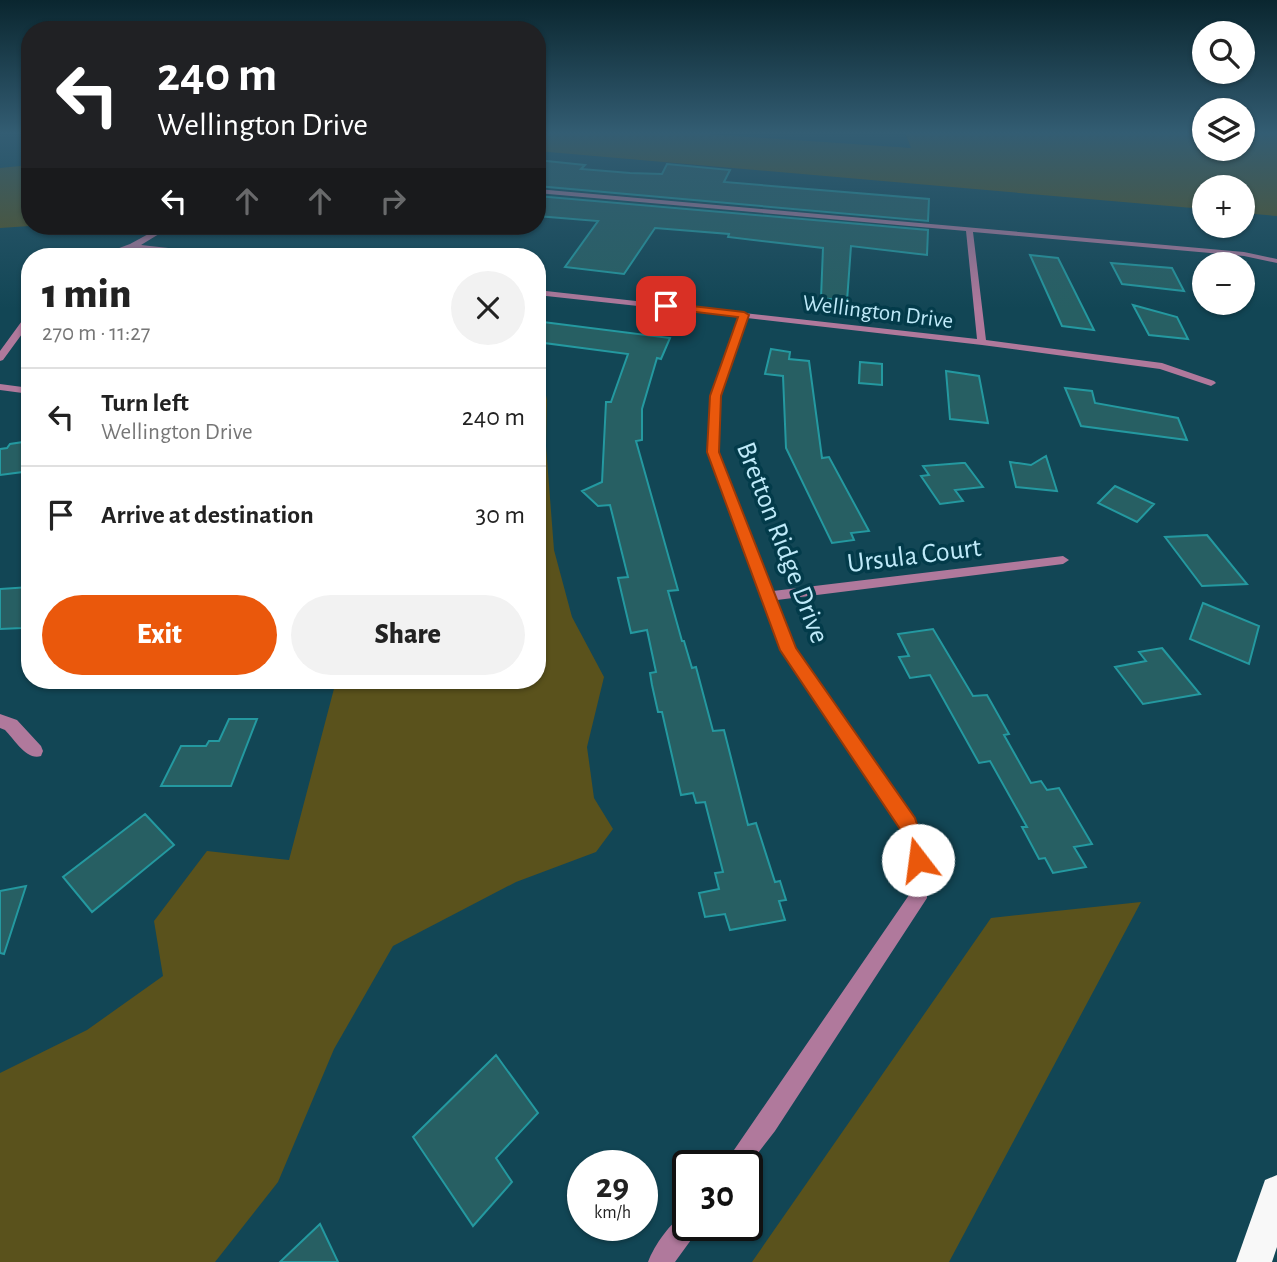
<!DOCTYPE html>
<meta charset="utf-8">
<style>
:root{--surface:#fff;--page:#f2f2f2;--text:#222;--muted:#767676;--line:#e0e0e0;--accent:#ea580c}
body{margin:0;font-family:"Alegreya Sans",sans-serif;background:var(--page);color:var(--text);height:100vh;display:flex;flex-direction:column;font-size:26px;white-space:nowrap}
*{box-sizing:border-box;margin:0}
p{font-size:23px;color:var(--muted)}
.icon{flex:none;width:38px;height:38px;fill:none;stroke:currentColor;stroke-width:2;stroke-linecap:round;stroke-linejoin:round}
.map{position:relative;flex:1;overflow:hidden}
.sheet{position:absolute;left:21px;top:248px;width:525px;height:441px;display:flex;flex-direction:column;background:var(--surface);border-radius:28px;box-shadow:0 2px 5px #0004}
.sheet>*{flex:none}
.top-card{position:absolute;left:21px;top:21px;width:525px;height:214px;border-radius:28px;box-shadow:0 2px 5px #0004;background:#202124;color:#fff;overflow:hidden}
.tools{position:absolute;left:1192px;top:21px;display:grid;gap:14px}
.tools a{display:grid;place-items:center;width:63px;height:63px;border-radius:50%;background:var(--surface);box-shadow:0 2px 5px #0004;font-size:35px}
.speed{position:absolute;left:567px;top:1150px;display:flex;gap:14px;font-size:35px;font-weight:700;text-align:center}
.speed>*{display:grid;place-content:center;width:91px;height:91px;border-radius:50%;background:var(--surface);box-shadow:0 2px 5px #0004;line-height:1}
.speed small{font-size:18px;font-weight:400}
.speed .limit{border:4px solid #111;border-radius:10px;background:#fff;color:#111}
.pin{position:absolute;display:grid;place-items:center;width:60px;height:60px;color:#fff;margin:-30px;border-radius:14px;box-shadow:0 4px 10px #0006}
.me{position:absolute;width:77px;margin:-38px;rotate:345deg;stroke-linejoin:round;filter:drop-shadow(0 0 5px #0008)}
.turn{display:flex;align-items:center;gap:24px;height:147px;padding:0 21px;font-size:32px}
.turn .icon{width:91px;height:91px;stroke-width:2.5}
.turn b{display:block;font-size:49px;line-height:60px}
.lanes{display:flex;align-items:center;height:66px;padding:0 21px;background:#0003;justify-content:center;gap:35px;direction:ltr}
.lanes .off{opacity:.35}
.round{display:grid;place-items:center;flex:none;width:74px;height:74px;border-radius:37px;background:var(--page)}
.headline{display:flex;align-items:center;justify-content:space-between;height:119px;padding:0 21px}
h1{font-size:42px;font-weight:800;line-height:52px}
.primary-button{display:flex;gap:14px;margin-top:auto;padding:14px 21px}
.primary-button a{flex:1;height:80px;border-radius:42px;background:var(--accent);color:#fff;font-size:28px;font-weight:800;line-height:80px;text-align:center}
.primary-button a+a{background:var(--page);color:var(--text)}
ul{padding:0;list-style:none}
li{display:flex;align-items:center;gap:21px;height:98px;padding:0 21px;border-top:2px solid var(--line)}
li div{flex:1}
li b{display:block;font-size:26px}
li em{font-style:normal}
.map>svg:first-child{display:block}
</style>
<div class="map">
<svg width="1277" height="1262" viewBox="0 0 1277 1262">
<rect width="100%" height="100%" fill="#124655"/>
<path fill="#5a521c" d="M 537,133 L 692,133 L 911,148 L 906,135 L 908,133 L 1204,133 L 1204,149 L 1242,149 L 1243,133 L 1277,133 L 1277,216 L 1243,213 L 1242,187 L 1204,187 L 1204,209 L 537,151 Z
M 30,165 L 30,226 L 0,228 L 0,168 Z
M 537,351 L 547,400 L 546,446 L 554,550 L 572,617 L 604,677 L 587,747 L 594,798 L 613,829 L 596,852 L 516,882 L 393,946 L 334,1049 L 278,1182 L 215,1262 L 0,1262 L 0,1073 L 87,1030 L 163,976 L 154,921 L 207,851 L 289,860 L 336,681 L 537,681 Z
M 1141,902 L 949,1262 L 752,1262 L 991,918 Z"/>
<path fill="#275f63" stroke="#2499a0" stroke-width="2" d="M 537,160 L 585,165 L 581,169 L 630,173 L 662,174 L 667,164 L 730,170 L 724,182 L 929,199 L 928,221 L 537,186 Z
M 537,196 L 928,230 L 927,255 L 851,246 L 847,301 L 821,298 L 823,248 L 728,237 L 729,234 L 655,228 L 624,274 L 565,267 L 598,221 L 537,216 Z
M 1030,255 L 1058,258 L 1094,330 L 1062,326 Z
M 1111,263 L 1172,268 L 1184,291 L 1122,284 Z
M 1133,305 L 1177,317 L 1188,339 L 1149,335 Z
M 543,322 L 670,338 L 661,359 L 657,358 L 642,409 L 642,440 L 636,441 L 678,590 L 668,591 L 682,641 L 684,641 L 692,668 L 696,667 L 713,731 L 724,730 L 748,825 L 756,823 L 775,882 L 780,881 L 786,900 L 779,901 L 785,920 L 730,930 L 725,914 L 705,917 L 699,893 L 719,889 L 715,873 L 723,872 L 705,802 L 696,803 L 693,793 L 681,795 L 662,712 L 658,712 L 652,685 L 650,673 L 656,672 L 647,630 L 631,633 L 618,578 L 628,577 L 610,505 L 598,506 L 582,491 L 602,482 L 606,402 L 611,402 L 628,354 L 537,342 L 537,331 Z
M 771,349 L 790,352 L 789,359 L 809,361 L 822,458 L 829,457 L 869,531 L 851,533 L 854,540 L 832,543 L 786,448 L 783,376 L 765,374 Z
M 860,362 L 882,364 L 882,385 L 859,383 Z
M 946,371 L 979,376 L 988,423 L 950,419 Z
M 1065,388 L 1092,391 L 1095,403 L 1178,418 L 1187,440 L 1081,426 Z
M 30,441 L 30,471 L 0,475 L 0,449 L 7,448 L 10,444 Z
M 1046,456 L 1057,491 L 1016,487 L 1010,462 L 1031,465 Z
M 962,463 L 965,463 L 983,487 L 955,490 L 963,501 L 940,504 L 921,476 L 929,475 L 923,466 Z
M 1115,486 L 1154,504 L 1137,522 L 1098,503 Z
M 1207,535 L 1247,584 L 1202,586 L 1165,537 Z
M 30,587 L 30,614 L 22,628 L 0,629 L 0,589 Z
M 1203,603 L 1259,626 L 1249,664 L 1190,639 Z
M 933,629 L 973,696 L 987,695 L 1009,734 L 1004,735 L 1031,783 L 1041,781 L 1047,790 L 1059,788 L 1092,844 L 1074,847 L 1086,867 L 1053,873 L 1045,858 L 1039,859 L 1022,827 L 1027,827 L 990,761 L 979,763 L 930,675 L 910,678 L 899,657 L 909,656 L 898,634 Z
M 1162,648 L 1200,694 L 1143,704 L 1115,667 L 1146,661 L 1139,652 Z
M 229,719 L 257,719 L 231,786 L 161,786 L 181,746 L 206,746 L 209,741 L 219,741 Z
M 145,814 L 174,845 L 92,912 L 63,877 Z
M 26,886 L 4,954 L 0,953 L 0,891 Z
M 496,1055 L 538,1113 L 496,1158 L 512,1182 L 473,1226 L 413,1137 Z
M 320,1224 L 338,1262 L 280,1262 Z"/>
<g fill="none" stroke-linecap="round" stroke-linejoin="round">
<path fill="#b0799c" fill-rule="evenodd" d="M 537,189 L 1244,252 L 1277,259 L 1277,263 L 1244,256 L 973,232 L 986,340 L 1162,363 L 1214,381 L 1216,383 L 1211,386 L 1160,369 L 982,345 L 747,318 L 720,396 L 719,452 L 773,591 L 1063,556 L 1069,560 L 1063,564 L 777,600 L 795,648 L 914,819 L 927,860 L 927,898 L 775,1131 L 747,1167 L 747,1166 L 723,1166 L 909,895 L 909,860 L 900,828 L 782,650 L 707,452 L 710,396 L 739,317 L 537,295 L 537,290 L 977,339 L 966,231 L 537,193 Z
M 163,226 L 172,226 L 141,245 L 232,255 L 236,257 C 203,259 170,251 138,249 C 123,248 110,258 95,257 L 130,244 Z
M 30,313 L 30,323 L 3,360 L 0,361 L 0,351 L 27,314 Z
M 0,384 L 30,388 L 30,394 L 0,390 Z
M 0,714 L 17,720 L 41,746 L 43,751 L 41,756 C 27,761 14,739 5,730 L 0,728 Z
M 688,1213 L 688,1225 L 700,1225 L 696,1233 L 675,1262 L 648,1262 C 654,1246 671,1220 688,1213 Z"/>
<path fill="#f8f8f8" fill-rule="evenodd" d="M 1277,1175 L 1277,1247 L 1272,1262 L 1236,1262 L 1265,1180 Z"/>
</g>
<linearGradient id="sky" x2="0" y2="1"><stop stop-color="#0a262f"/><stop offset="0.43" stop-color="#335d73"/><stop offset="1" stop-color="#335d73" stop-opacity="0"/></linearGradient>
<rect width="1277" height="309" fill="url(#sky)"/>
<path fill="#ea580c" stroke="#983908" stroke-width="2" d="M 666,303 L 744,312 L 749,315 L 721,396 L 719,452 L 796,648 L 915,818 L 928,860 L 925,867 L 918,869 L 911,867 L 900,829 L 780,650 L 707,452 L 710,396 L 738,317 L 663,308 L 661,306 Z"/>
<g text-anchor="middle" stroke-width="7" stroke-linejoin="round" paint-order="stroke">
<g font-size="23" fill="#bfeaf9" stroke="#033b4a">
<text transform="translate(878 311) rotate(7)" y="8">Wellington Drive</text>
</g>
<g font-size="28" fill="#bfeaf9" stroke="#033b4a">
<text transform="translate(784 542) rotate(69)" y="10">Bretton Ridge Drive</text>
<text transform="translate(914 554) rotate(-7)" y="10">Ursula Court</text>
</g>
</g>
</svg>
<div class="tools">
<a><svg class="icon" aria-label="search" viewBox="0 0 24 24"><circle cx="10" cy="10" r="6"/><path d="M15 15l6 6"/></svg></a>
<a><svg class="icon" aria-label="layers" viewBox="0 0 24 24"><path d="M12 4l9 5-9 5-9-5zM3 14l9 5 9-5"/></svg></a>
<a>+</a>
<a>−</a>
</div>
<div class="speed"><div>29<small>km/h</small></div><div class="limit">30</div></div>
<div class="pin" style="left:666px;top:306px;background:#d93025"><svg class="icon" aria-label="arrive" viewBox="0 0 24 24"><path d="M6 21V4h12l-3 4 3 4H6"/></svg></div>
<svg class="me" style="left:918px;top:860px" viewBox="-20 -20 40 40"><circle r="19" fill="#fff"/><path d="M0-13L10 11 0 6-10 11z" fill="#ea580c"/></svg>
<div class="top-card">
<div class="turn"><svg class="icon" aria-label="left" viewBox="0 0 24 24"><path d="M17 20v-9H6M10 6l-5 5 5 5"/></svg><div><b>240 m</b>Wellington Drive</div></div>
<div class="lanes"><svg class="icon" aria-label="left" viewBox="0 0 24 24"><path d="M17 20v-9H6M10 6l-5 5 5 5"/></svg><svg class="icon off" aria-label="ahead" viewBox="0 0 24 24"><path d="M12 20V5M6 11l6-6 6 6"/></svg><svg class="icon off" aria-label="ahead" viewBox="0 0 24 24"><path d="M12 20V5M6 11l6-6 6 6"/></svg><svg class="icon off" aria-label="right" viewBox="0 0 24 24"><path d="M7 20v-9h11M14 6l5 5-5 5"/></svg></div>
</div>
<section class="sheet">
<div class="headline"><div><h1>1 min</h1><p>270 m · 11:27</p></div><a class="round"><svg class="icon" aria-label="close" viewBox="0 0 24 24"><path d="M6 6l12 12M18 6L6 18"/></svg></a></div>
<ul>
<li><svg class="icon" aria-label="left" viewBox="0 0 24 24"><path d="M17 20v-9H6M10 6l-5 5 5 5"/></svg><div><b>Turn left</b><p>Wellington Drive</p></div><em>240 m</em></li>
<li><svg class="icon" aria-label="arrive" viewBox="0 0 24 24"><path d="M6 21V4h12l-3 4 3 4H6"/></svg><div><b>Arrive at destination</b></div><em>30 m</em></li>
</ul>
<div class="primary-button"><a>Exit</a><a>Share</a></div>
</section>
</div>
